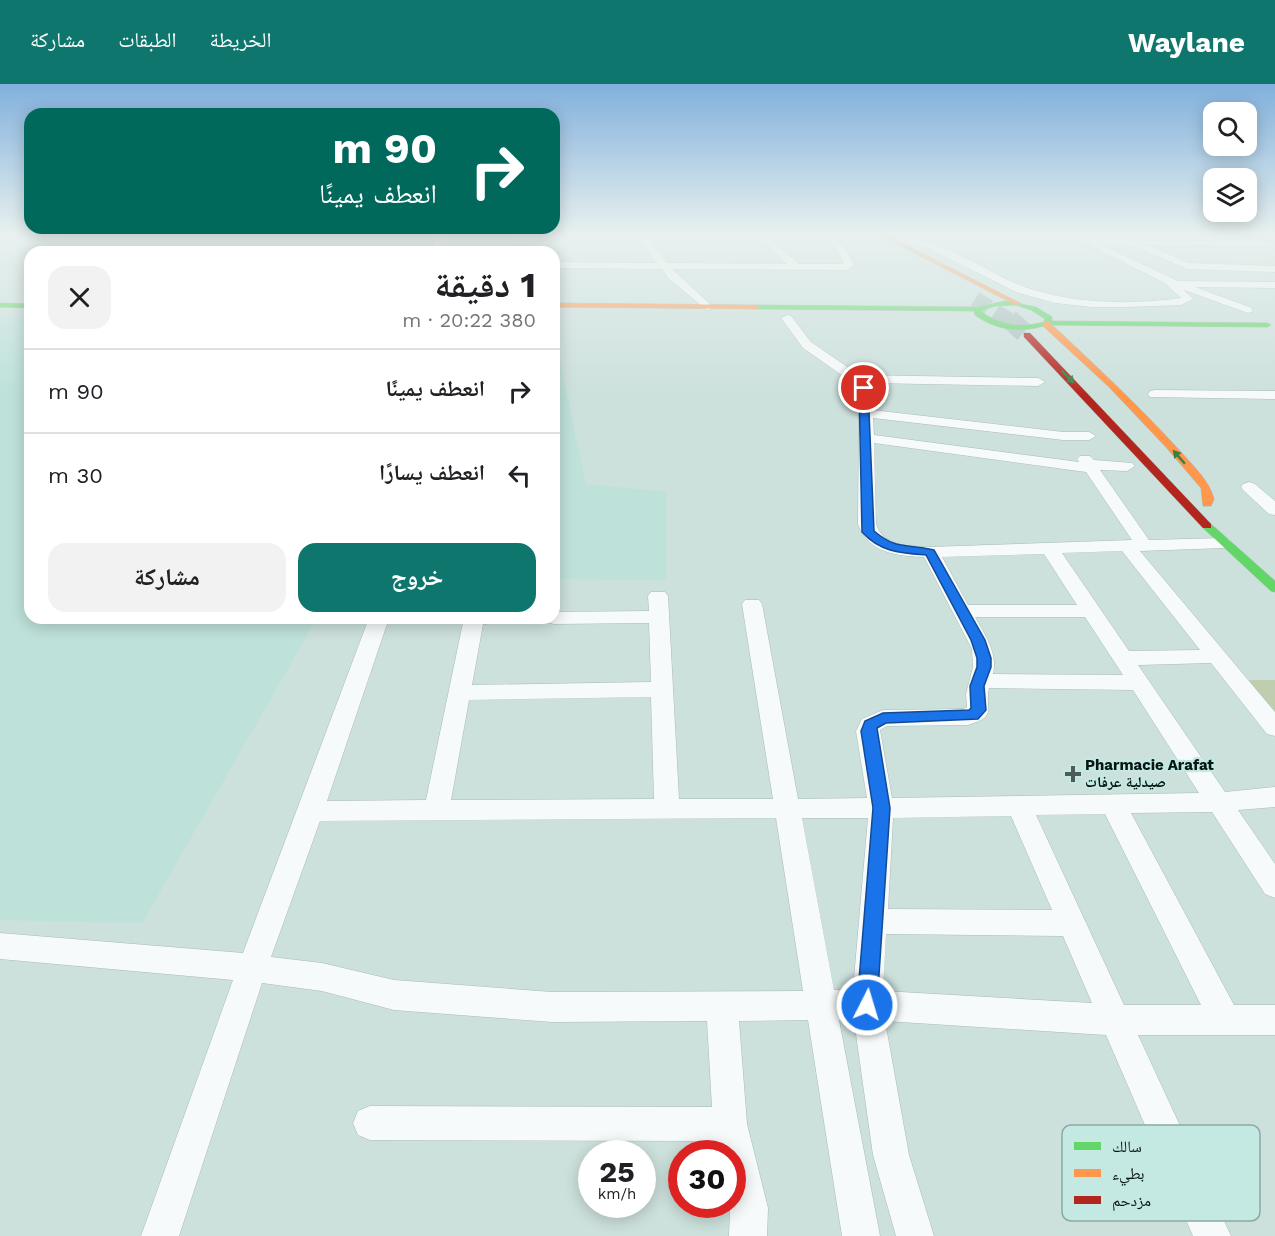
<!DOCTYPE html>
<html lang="ar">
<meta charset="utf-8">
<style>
:root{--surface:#fff;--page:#f2f2f2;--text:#202124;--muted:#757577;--line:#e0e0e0;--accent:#0f766e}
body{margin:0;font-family:"Work Sans","Noto Naskh Arabic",sans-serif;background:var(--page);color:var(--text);direction:rtl;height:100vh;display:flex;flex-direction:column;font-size:22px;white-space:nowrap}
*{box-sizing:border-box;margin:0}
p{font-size:20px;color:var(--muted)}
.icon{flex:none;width:33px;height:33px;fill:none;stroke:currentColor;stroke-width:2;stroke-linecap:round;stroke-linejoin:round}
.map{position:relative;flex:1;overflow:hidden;direction:ltr}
.sheet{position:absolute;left:24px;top:162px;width:536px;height:378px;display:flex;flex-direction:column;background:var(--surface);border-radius:18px;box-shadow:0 3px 15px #0003;direction:rtl}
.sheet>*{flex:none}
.hud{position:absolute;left:24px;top:24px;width:536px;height:126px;border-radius:18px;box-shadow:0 3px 15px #0003;direction:rtl;background:#00695c;color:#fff;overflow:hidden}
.buttons{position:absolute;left:1203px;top:18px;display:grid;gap:12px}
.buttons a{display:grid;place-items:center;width:54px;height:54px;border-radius:12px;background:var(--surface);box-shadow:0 3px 15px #0003;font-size:30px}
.speed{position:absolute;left:578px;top:1056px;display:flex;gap:12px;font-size:30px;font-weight:700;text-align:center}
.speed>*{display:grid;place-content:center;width:78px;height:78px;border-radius:50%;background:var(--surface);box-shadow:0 3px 15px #0003;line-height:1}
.speed small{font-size:15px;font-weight:400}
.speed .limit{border:9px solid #d22;background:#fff;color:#111}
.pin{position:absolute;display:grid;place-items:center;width:51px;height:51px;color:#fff;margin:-26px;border:3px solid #fff;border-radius:50%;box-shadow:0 2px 6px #0007}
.me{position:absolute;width:66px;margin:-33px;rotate:5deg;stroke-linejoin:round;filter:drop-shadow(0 0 4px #0008)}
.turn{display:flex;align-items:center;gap:21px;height:126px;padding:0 24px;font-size:27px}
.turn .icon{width:78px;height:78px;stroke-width:2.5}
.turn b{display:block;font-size:42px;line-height:51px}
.round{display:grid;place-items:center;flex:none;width:63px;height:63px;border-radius:18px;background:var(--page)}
.overview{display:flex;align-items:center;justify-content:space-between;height:102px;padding:0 24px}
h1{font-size:36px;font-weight:700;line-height:45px}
.action{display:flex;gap:12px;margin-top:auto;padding:12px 24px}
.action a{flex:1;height:69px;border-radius:18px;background:var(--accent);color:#fff;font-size:24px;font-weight:700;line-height:69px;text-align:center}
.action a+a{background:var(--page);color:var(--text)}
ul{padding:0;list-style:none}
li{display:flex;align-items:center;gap:18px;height:84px;padding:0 24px;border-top:2px solid var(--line)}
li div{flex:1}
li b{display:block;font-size:22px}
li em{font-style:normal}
header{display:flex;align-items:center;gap:36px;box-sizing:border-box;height:84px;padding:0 30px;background:var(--accent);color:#fff}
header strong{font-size:28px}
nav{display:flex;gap:33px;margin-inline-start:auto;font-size:21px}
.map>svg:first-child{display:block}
</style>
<header>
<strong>Waylane</strong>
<nav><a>الخريطة</a><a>الطبقات</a><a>مشاركة</a></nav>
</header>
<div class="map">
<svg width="1275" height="1152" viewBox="0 0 1275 1152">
<rect width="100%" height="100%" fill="#cce0dc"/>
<path fill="#bee1da" d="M 0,233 L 30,234 L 30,534 L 317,534 L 142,839 L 0,836 Z
M 554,251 L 586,400 L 666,408 L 666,496 L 554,495 Z"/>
<path fill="#bfceae" d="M 1246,596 L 1275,596 L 1275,632 Z"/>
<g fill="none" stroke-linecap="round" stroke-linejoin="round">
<path stroke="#aec2be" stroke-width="16" stroke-dasharray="16 8" stroke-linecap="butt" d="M 975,215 L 1010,237"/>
<path stroke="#aec2be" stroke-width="20" stroke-dasharray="20 10" stroke-linecap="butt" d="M 1009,235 L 1027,251"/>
<g stroke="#abbbb8" stroke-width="1">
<path id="street" d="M 433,151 L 441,151 L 444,168 L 434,168 Z
M 515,151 L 565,151 L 561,154 L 517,156 L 512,153 Z
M 638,151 L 647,151 L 667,179 L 787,180 L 756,151 L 765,151 L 799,180 L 844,180 L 838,167 L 824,151 L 833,151 L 845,164 L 854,181 L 847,186 L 672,185 L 711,221 L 711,225 L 707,226 L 668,194 L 662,185 L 554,184 L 554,178 L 657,179 Z
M 1070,151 L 1081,151 L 1091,156 L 1269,157 L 1269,161 L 1266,162 L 1147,161 L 1189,179 L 1275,182 L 1275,188 L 1187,185 L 1133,161 L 1101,161 L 1178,197 L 1275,198 L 1275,204 L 1195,203 L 1252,224 L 1252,228 L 1248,229 L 1184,206 L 1193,215 L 1181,221 L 1127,223 L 1091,223 L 1055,219 L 1016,208 L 928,164 L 888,156 C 910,141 982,183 1004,194 C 1055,220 1125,222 1181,214 L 1165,199 Z
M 787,231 L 791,232 L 811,258 L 859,291 L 1038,294 L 1045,298 L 1038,302 L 869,299 L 872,326 L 1063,348 L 1089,348 L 1096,352 L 1089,356 L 1063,356 L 873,334 L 874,351 L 1079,378 L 1077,375 L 1080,372 L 1090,372 L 1094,376 L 1132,379 L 1135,382 L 1127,387 L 1100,386 L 1149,456 L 1223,454 L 1229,455 L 1232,459 L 1229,463 L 1223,464 L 1140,467 L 1275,628 L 1275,652 L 1267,650 L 1211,579 L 1138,581 L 1225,708 L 1275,703 L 1275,723 L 1238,726 L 1275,780 L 1275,814 L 1265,810 L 1212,728 L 1131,729 L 1234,921 L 1275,921 L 1275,951 L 1138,951 L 1231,1152 L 1193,1152 L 1106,951 L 885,937 L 909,1071 L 934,1152 L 896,1152 L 873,1071 L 854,936 L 839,936 L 880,1152 L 842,1152 L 808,936 L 739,937 L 747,1040 L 768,1124 L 767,1152 L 729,1152 L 732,1070 L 720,1070 L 717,1057 L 370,1056 L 358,1051 L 353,1039 L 358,1027 L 370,1022 L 712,1023 L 707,937 L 552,938 L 394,926 L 322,907 L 262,899 L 179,1152 L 141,1152 L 233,896 L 0,875 L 0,849 L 243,869 L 369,534 L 389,534 L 327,717 L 426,716 L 464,534 L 519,534 L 516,538 L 483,540 L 472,601 L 651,598 L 649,539 L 554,540 L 547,538 L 544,534 L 554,534 L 554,528 L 649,527 L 648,512 L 651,508 L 665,508 L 668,512 L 679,715 L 773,715 L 742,520 L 745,516 L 759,516 L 762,520 L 798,715 L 867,714 L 856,647 L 862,635 L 883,626 L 964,625 L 967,623 L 966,610 L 973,583 L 972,565 L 924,473 C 897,472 868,469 858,440 L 859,329 L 856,301 L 803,264 L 781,234 ZM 874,359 L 1086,388 L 1132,456 L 930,463 C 909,462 883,463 876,440 ZM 1122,467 L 1200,566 L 1129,567 L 1062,469 ZM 1044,470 L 1077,521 L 968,521 L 942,473 ZM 975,533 L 1085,533 L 1123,591 L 993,590 C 998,569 985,551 975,533 ZM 989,604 L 1133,606 L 1199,709 L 892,714 L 880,646 L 887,642 L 968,641 C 999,632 984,625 989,604 ZM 651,613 L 654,715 L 451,716 L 469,616 ZM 1105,730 L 1201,921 L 1124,921 L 1036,731 ZM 1011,732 L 1052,826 L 888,825 L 893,734 ZM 776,734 L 803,907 L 552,908 L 394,896 L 322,879 L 271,873 L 320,737 ZM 802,734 L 868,734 L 853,906 L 834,906 ZM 886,850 L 1063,852 L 1092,919 L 883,907 Z
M 1155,306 L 1275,307 L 1275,315 L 1150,313 L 1148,310 L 1150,307 Z
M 1249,398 L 1255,400 L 1275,417 L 1275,431 L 1269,430 L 1243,406 L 1241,403 L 1243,400 Z"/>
</g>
<g stroke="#abbbb8" stroke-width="1">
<path id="fast" d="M 1006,217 L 1036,223 L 1052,233 L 1052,237 L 1267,239 L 1271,241 L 1267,243 L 1047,241 C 1022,249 997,247 975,231 L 974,227 L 756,225 L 752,223 L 756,221 L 977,223 ZM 1016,221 L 1031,226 L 1045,235 L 1044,238 C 1022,244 1001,242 982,228 L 982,226 L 996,222 Z
M 0,219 L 30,220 L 30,224 L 0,223 Z
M 1207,439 L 1211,440 L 1275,497 L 1275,508 L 1271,507 L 1201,442 Z"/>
</g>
<g stroke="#abbbb8" stroke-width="1">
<path id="slow" d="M 879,151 L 886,151 L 1022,220 L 1016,221 Z
M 554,219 L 756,221 L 760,223 L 756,225 L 554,223 Z
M 1043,238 L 1049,238 C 1094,280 1139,322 1180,367 C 1193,382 1209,396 1214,415 L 1211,422 L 1203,422 L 1201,404 L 1165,362 L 1109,303 L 1043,242 Z"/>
</g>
<g stroke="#abbbb8" stroke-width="1">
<path id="jam" d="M 1024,249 L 1030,249 L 1211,440 L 1211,444 L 1203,444 L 1024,253 Z"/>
</g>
<use href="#street" fill="#f7fafa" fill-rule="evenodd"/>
<use href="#fast" fill="#63d668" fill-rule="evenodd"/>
<use href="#slow" fill="#ff974d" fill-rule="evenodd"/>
<use href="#jam" fill="#b3261e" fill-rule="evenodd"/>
</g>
<defs><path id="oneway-solid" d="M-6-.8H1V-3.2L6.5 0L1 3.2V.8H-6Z" transform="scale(1.5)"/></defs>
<g fill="#3a7f42">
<use href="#oneway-solid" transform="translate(1068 293) rotate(46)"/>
<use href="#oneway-solid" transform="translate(1179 373) rotate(-131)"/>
</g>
<linearGradient id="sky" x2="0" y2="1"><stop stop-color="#81b0dc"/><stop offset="0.48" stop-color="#e8f1ef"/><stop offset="1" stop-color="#e8f1ef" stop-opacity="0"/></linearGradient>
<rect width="1275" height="312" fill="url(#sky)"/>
<path fill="#1a73e8" stroke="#114b97" stroke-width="1.5" d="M 864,301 L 868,304 L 874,447 C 898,467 906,459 934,466 L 985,556 L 991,574 L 991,583 L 984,602 L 986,626 L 978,635 L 886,639 L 877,644 L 890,724 L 877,921 L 874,928 L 867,930 L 860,928 L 857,921 L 873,724 L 861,647 L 865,637 L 883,629 L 969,626 L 971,624 L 970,602 L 977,583 L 977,574 L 971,556 L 926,471 C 900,469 880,468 862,448 L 859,304 Z"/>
<path fill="#4c5c59" stroke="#c4e8e2" stroke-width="2" d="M1070 681h6v6h6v6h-6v6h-6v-6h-6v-6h6z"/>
<g text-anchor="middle" stroke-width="4.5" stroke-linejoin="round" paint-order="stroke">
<g font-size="15" font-weight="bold" fill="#071513" stroke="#c4e8e2" text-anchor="start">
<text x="1085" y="686">Pharmacie Arafat<tspan x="1085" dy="17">صيدلية عرفات</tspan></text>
</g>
</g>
<rect x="1062" y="1041" width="198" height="96" rx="9" fill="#c4e8e2" stroke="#8ba9a4" stroke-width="1.5"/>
<rect x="1074" y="1058" width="27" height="8" fill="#63d668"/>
<rect x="1074" y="1085" width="27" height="8" fill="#ff974d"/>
<rect x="1074" y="1112" width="27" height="8" fill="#b3261e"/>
<g font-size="16" fill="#071513">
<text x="1112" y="1068">سالك</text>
<text x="1112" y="1095">بطيء</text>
<text x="1112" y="1122">مزدحم</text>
</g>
</svg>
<div class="buttons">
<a><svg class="icon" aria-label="search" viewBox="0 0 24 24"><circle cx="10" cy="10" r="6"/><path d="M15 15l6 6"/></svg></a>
<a><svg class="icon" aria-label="layers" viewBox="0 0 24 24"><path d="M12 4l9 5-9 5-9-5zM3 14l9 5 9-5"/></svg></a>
</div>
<div class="speed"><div>25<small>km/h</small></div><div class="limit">30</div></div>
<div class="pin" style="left:864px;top:304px;background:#d93025"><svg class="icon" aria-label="arrive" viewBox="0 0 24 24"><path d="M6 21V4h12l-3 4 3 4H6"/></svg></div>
<svg class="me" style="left:867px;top:921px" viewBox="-20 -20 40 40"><circle r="17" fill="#1a73e8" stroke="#fff" stroke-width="3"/><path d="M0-11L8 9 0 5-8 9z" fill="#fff"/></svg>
<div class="hud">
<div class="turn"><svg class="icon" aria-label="right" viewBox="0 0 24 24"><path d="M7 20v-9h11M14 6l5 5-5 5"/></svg><div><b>90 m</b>انعطف يمينًا</div></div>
</div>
<section class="sheet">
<div class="overview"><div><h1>1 دقيقة</h1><p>380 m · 20:22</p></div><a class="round"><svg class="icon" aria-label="close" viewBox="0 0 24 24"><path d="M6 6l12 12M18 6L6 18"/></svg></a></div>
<ul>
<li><svg class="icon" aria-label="right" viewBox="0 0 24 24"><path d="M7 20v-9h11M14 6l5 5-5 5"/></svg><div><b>انعطف يمينًا</b></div><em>90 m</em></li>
<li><svg class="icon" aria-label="left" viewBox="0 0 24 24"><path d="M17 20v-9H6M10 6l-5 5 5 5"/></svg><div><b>انعطف يسارًا</b></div><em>30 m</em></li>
</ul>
<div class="action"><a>خروج</a><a>مشاركة</a></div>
</section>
</div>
